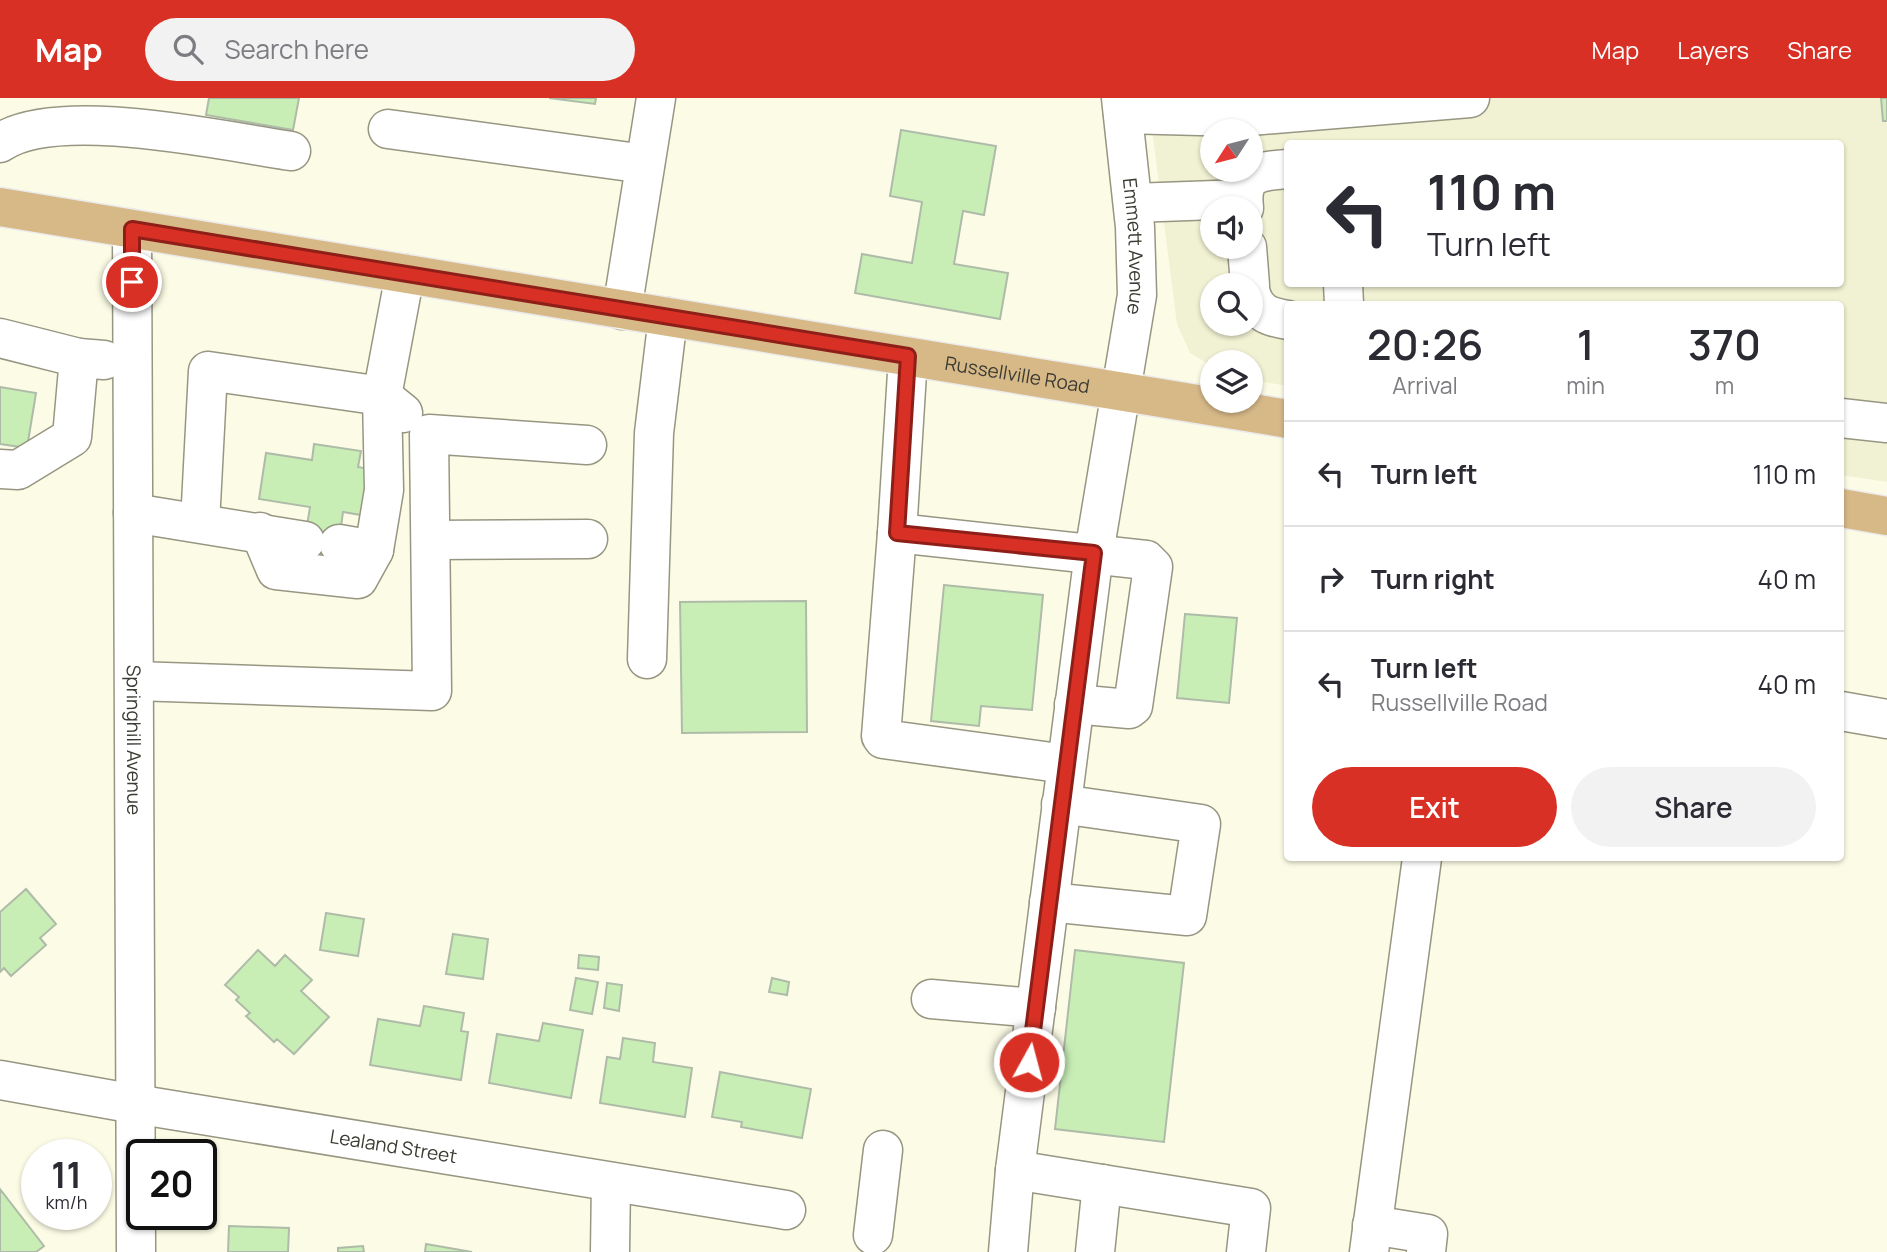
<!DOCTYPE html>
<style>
:root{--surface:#fff;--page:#f2f2f3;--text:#2b2b33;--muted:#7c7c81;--line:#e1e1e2;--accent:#d93025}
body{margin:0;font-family:Manrope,sans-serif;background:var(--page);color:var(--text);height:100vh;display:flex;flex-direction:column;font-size:26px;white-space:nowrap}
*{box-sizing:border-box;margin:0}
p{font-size:23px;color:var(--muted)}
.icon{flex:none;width:38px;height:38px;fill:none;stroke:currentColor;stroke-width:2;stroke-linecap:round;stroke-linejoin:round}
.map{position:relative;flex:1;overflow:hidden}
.panel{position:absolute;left:1284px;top:203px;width:560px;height:560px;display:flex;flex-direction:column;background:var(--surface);border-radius:7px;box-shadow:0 2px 5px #0004}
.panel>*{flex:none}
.guide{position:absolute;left:1284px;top:42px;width:560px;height:147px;border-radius:7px;box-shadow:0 2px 5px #0004;background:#fff;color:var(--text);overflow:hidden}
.needle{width:46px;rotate:234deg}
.buttons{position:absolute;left:1200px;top:21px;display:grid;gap:14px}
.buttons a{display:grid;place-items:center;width:63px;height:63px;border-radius:50%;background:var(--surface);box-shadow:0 2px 5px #0004;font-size:35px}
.speed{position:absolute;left:21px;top:1041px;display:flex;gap:14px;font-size:35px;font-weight:700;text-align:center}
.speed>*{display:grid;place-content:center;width:91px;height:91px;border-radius:50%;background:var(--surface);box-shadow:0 2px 5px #0004;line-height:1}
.speed small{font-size:18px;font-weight:400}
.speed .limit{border:4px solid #111;border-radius:10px;background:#fff;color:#111}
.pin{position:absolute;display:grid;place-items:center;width:60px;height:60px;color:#fff;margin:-30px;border:4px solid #fff;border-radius:50%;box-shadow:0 2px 7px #0007}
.me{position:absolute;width:77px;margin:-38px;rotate:7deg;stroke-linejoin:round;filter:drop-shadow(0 0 5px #0008)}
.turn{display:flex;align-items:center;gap:24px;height:147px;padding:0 28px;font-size:32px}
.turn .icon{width:91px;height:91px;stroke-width:2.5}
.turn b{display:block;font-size:49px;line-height:60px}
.eta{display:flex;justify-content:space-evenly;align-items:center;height:119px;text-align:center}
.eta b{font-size:42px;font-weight:600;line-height:49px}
.primary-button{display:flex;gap:14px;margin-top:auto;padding:14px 28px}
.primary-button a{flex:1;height:80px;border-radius:42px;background:var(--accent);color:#fff;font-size:28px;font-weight:600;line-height:80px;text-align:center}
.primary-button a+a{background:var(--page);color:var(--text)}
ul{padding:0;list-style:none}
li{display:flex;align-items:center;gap:21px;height:105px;padding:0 28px;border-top:2px solid var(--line)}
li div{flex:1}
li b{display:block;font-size:26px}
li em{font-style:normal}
header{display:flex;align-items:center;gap:42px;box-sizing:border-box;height:98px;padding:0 35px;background:var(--accent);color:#fff}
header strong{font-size:33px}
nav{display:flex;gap:38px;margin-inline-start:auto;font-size:24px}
.search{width:490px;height:63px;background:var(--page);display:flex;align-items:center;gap:18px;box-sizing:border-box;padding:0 24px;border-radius:38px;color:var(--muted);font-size:26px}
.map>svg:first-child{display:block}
</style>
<header>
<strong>Map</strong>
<div class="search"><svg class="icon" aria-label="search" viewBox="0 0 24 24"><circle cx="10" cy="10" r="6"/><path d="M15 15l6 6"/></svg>Search here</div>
<nav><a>Map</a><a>Layers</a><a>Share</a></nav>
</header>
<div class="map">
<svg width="1887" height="1154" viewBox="0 0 1887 1154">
<rect width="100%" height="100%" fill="#fcfce6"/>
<path fill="#f1f1d3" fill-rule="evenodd" d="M 1148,0 L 1887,0 L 1887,384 L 1841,377 L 1841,206 L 1288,206 L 1288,288 L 1251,282 L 1251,264 L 1213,264 L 1213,269 L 1190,255 L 1177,226 ZM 1213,33 L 1251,33 L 1251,72 L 1213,72 ZM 1288,46 L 1841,46 L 1841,186 L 1288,186 ZM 1213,110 L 1251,110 L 1251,149 L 1213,149 ZM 1213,187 L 1251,187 L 1251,226 L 1213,226 Z"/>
<path fill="#c8eeb6" stroke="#afbba9" stroke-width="2" d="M 209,0 L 299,0 L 293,32 L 206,17 Z
M 549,0 L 596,0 L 595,6 Z
M 1881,0 L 1887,0 L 1887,23 L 1883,23 Z
M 901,32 L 996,48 L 984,117 L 963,113 L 954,166 L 1008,175 L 1000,221 L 855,195 L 862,156 L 912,165 L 922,104 L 890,98 Z
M 0,289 L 36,295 L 27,350 L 0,346 Z
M 314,346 L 361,353 L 358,369 L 374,372 L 361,417 L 343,414 L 335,472 L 301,466 L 310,409 L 259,401 L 266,355 L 312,362 Z
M 944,487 L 1043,497 L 1032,612 L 981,608 L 979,628 L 931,623 Z
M 806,503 L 807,634 L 682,635 L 680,504 Z
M 1185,516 L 1237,520 L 1229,605 L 1177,600 Z
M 26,791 L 56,826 L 40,840 L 46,847 L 11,878 L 4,870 L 0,874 L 0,814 Z
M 326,815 L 364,821 L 358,858 L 320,852 Z
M 453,836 L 488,841 L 483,881 L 446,876 Z
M 258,852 L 275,868 L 285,857 L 312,882 L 301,893 L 329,919 L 294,956 L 277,941 L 274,944 L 246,918 L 250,915 L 236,902 L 239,899 L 225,887 Z
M 1075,852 L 1184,865 L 1164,1044 L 1055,1031 Z
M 579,857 L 599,859 L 598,872 L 578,870 Z
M 576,880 L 598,884 L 592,916 L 570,912 Z
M 772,880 L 789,884 L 787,897 L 769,894 Z
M 607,885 L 622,887 L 619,913 L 604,910 Z
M 424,908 L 464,915 L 461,933 L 468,934 L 461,982 L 370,967 L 378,921 L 420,928 Z
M 543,925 L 583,932 L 571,1000 L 489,985 L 497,936 L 539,943 Z
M 623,940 L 655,945 L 653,964 L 692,970 L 685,1019 L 600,1005 L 607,959 L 620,961 Z
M 720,974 L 811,991 L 802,1040 L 741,1029 L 742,1024 L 712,1019 Z
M 0,1091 L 44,1148 L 36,1154 L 0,1154 Z
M 229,1128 L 289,1130 L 288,1154 L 228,1154 Z
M 426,1146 L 472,1154 L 425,1154 Z
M 363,1148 L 364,1154 L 338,1154 L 338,1150 Z"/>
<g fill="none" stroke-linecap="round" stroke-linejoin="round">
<g stroke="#979682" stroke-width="41">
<g id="minor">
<path id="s1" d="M 1121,0 L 1135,129 L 1137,197 L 1094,455 L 1015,1072 L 1251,1110 L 1246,1154"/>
<path d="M 1123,16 L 1239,19 L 1470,0"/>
<path d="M 388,31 L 645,66"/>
<path d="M 0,45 C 56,6 223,43 291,53"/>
<path d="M 1133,105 L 1243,101"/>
<path d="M 1244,110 C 1240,75 1258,73 1288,71"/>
<path id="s2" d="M 132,131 L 136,1154"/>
<path d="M 1247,149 L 1250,187"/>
<path d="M 1343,186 L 1344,206"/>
<path d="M 1251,196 C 1257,215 1269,219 1288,222"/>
<path d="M 622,212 L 656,0"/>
<path d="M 0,240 L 79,260 L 104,262"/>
<path d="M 908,259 L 897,435 L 1146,462 L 1153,469 L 1133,608 L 1129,611 L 1074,606"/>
<path d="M 1841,320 L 1887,325"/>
<path d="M 0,371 L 18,372 L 72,339 L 79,260"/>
<path d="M 133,415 L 305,443"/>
<path d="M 200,425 L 208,273 L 382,298 L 403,315"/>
<path d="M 260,434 L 276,472 L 358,481 L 374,452 L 384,392 L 382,298 L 405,176"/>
<path d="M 897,435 L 881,638 L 883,641 L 1066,666"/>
<path d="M 431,442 L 588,441"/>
<path d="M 339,446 L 374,452"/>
<path d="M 647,561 L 654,335 L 668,219"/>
<path d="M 135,583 L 432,593 L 429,336 L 587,347"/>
<path d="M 1841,613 L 1887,621"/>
<path d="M 1049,804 L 1187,818 L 1201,726 L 1061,706"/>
<path d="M 931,901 L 1036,910"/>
<path id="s3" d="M 0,982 L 135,1006 L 786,1112"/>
<path d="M 1372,1127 L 1428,1136 L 1426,1154"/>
<path d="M 873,1137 L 883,1052"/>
<path d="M 610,1154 L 611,1084"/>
<path d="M 1008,1154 L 1015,1072"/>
<path d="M 1095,1154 L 1102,1086"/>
<path d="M 1369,1154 L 1422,760"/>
</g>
</g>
<g stroke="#ecebeb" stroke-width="41">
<g id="major">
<path id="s4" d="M 0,109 L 1288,321"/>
<path d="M 1841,410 L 1887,418"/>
</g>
</g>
<use href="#minor" stroke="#fff" stroke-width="38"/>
<use href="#major" stroke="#d7b988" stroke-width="38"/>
</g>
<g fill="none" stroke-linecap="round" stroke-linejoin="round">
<g stroke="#8d1f18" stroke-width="18">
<path id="route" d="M 132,184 L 132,131 L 908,258 L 897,435 L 1094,455 L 1029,964"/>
</g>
<use href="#route" stroke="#d93025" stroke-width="12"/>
</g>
<g text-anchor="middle" stroke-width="5" stroke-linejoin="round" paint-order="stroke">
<g font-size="19" fill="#3c3b33" stroke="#fcfce6">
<text dy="7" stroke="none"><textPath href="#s1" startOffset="149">Emmett Avenue</textPath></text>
<text dy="7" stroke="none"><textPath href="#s4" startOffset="1031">Russellville Road</textPath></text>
<text dy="7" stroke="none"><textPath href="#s2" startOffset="511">Springhill Avenue</textPath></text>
<text dy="7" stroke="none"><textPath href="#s3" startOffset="399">Lealand Street</textPath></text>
</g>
</g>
</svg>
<div class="buttons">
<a><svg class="needle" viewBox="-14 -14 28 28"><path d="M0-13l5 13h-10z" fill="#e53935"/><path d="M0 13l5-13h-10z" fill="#7c7c81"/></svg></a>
<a><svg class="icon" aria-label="sound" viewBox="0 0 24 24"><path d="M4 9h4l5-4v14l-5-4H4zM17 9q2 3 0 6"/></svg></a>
<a><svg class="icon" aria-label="search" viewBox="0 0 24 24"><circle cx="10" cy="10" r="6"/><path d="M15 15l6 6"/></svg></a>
<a><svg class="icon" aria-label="layers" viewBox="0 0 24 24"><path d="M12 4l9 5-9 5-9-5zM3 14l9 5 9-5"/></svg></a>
</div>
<div class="speed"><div>11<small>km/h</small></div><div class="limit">20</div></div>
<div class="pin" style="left:132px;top:184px;background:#d93025"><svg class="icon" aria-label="arrive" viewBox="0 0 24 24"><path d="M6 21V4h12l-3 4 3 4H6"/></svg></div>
<svg class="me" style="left:1029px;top:964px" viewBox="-20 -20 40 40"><circle r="17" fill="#d93025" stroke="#fff" stroke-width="3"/><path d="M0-11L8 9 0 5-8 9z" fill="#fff"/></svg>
<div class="guide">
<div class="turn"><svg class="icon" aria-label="left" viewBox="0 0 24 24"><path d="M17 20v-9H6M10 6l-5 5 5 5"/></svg><div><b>110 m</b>Turn left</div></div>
</div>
<section class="panel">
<div class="eta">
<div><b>20:26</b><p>Arrival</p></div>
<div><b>1</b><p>min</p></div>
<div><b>370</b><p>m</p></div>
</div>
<ul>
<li><svg class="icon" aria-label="left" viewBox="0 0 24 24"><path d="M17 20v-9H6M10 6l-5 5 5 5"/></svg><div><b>Turn left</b></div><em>110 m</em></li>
<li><svg class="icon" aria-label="right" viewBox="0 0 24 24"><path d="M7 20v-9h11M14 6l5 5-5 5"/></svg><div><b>Turn right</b></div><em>40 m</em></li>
<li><svg class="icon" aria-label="left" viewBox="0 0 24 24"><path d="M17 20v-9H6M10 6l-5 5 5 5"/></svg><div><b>Turn left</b><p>Russellville Road</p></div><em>40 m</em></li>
</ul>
<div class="primary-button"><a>Exit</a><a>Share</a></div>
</section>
</div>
